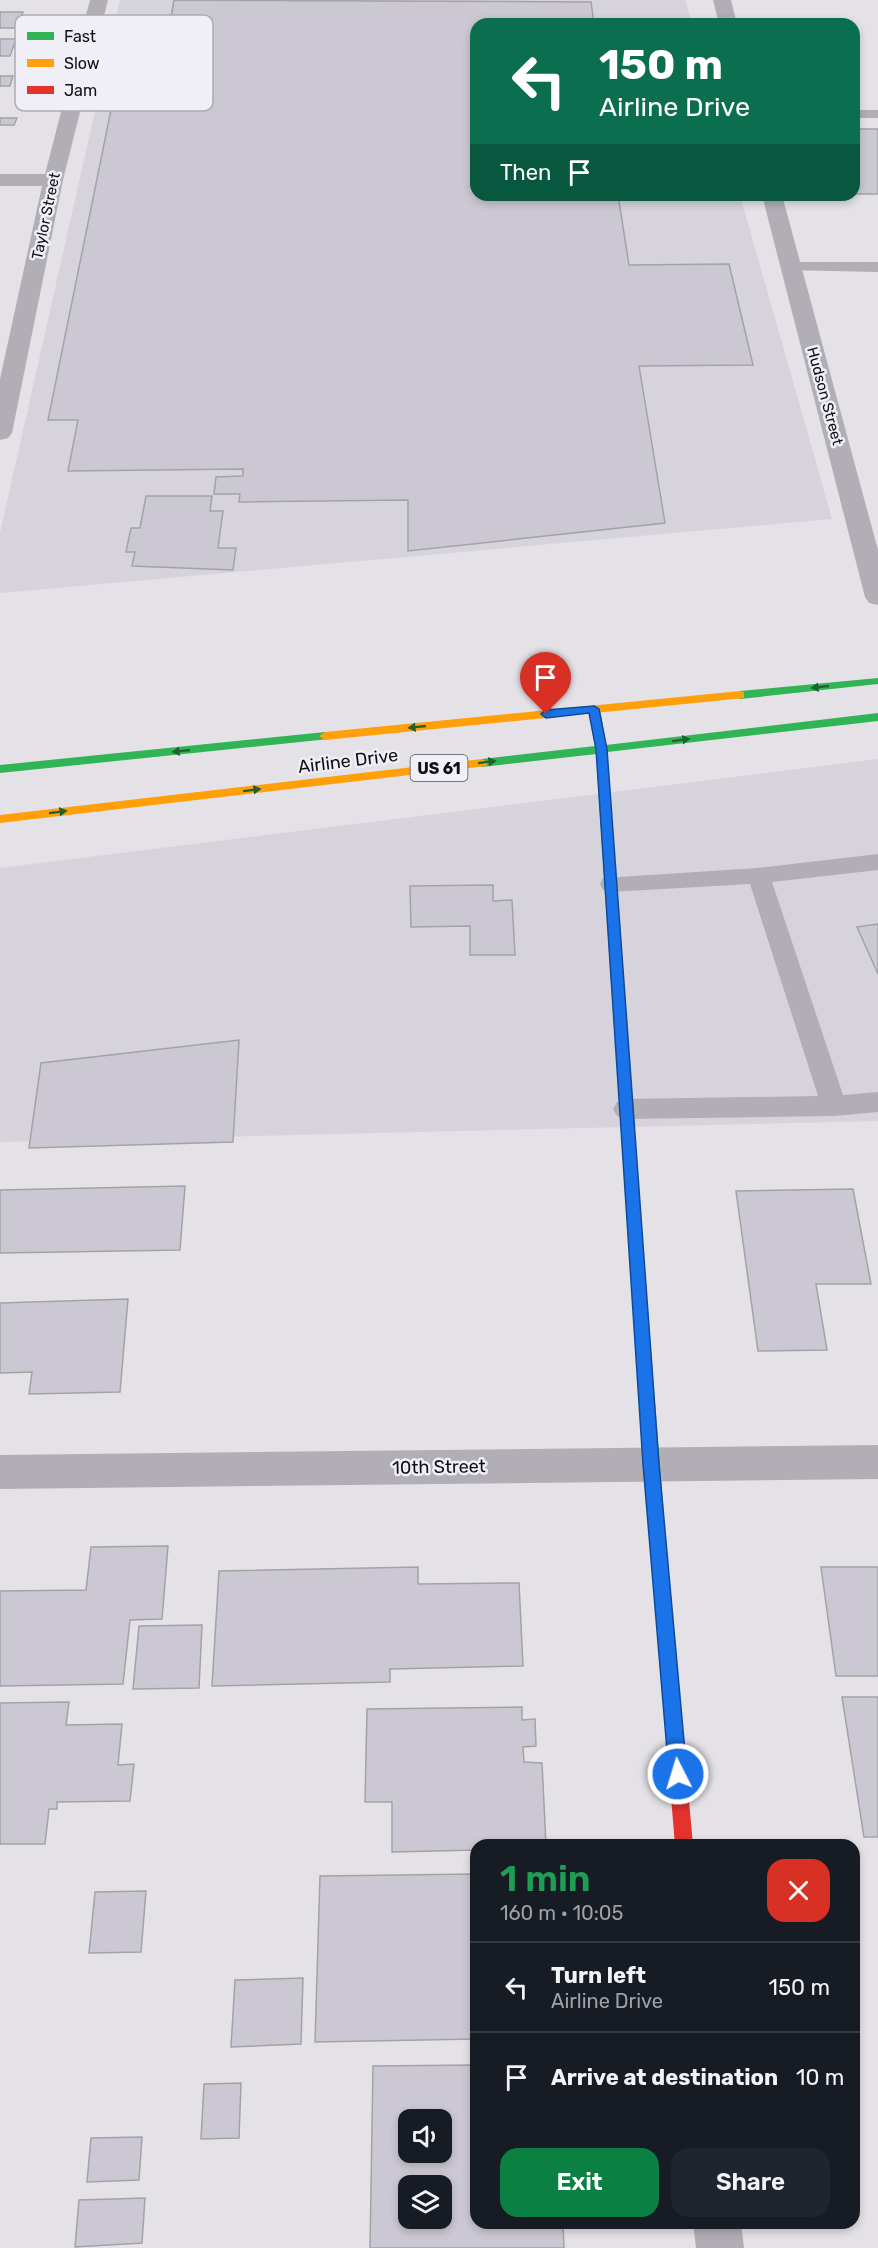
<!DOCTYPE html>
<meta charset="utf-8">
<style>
:root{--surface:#171b24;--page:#20242c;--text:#f1f3f6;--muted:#9ea1a6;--line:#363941;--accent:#0b8043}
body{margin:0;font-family:Rubik,sans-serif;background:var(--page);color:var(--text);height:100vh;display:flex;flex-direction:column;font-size:22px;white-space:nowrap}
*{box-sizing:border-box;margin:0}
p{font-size:20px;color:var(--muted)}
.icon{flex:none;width:33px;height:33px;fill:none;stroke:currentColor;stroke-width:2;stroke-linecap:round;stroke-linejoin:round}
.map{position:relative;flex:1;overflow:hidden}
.drawer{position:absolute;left:470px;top:1839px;width:390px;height:390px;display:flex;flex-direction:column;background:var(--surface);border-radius:18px;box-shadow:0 3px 9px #0003}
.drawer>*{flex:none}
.guide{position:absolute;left:470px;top:18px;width:390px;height:183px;border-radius:18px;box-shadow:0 3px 9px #0003;background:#0b6e4f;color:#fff;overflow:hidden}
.fabs{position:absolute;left:398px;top:2109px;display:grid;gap:12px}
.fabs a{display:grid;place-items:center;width:54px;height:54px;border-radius:12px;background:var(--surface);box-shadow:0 3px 9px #0003;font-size:30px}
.pin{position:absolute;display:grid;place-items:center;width:51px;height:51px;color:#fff;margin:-62px -26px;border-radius:50% 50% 50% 0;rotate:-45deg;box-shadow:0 0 6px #0007}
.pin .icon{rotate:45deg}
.me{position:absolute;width:66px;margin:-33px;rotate:355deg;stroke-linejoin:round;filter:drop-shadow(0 0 4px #0008)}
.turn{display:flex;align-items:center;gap:21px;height:126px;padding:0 30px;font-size:27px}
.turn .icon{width:78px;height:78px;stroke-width:2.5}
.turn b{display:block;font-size:42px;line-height:51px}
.then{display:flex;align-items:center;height:57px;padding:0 30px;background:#0003;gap:12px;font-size:22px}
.round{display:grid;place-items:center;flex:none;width:63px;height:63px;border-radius:18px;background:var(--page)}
.overview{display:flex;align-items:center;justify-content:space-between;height:102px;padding:0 30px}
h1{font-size:36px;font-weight:600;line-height:45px;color:#1e9e55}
.primary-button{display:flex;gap:12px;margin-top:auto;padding:12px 30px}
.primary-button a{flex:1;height:69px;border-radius:18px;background:var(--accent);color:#fff;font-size:24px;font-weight:600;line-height:69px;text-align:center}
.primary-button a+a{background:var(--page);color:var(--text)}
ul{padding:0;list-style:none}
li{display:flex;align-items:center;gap:18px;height:90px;padding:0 30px;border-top:2px solid var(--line)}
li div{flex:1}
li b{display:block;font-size:22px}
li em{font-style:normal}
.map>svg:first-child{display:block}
</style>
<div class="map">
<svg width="878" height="2248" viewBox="0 0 878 2248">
<rect width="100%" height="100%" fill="#e4e2e6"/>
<path fill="#d6d3dc" d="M 120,0 L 685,0 L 692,24 L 476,24 L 476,195 L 740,195 L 832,519 L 0,593 L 0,533 Z
M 878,759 L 878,1121 L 0,1142 L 0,868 Z"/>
<path fill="#ccc8d3" stroke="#a3a2a5" stroke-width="1.5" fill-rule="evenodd" d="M 174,0 L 591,2 L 594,24 L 476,24 L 476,195 L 618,195 L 629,265 L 729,264 L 753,365 L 639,366 L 665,523 L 408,551 L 408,500 L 239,502 L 240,494 L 214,494 L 216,477 L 243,476 L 243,469 L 68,471 L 78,420 L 48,420 L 125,41 L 167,40 Z
M 0,12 L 23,12 L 17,28 L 0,28 Z
M 804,21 L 847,21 L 848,24 L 805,24 Z
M 0,39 L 16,39 L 10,56 L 0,56 Z
M 0,76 L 13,76 L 10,86 L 0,86 Z
M 0,118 L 17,118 L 14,125 L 0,125 Z
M 854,129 L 878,129 L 878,194 L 854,194 Z
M 146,496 L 212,496 L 210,511 L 223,511 L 218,548 L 236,548 L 233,570 L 132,566 L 135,552 L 126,552 L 131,528 L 140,528 Z
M 493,885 L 493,901 L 512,900 L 515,955 L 470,955 L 470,926 L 411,927 L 410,886 Z
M 878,924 L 878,974 L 857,927 Z
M 239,1040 L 233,1142 L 29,1148 L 41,1063 Z
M 185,1186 L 180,1250 L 0,1253 L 0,1190 Z
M 853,1189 L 871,1284 L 816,1284 L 827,1350 L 758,1351 L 736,1191 Z
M 128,1299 L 120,1392 L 29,1394 L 32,1372 L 0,1373 L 0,1303 Z
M 168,1546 L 162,1619 L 130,1620 L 123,1684 L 0,1686 L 0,1591 L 86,1590 L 91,1547 Z
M 418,1567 L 418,1584 L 519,1583 L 523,1666 L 390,1669 L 390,1682 L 212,1686 L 219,1571 Z
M 821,1567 L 878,1567 L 878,1676 L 836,1676 Z
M 202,1625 L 199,1688 L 133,1689 L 139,1626 Z
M 842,1697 L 878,1697 L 878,1837 L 864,1837 Z
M 69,1702 L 66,1725 L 122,1724 L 118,1765 L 134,1764 L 130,1801 L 57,1802 L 57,1809 L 49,1809 L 45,1844 L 0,1844 L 0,1703 Z
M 522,1707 L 522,1720 L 535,1719 L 536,1746 L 523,1747 L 524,1762 L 542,1763 L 546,1845 L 476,1845 L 476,1850 L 392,1852 L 392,1802 L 365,1802 L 367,1709 Z
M 476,1874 L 476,2039 L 315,2042 L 320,1876 Z
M 146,1891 L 141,1952 L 89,1953 L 95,1892 Z
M 303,1978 L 301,2044 L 231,2047 L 235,1980 Z
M 476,2065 L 476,2223 L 563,2223 L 564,2248 L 370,2248 L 373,2066 ZM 408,2120 L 441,2120 L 441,2152 L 408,2152 ZM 408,2186 L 441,2186 L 441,2218 L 408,2218 Z
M 241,2083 L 239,2138 L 201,2139 L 204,2084 Z
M 142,2137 L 139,2180 L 87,2182 L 91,2138 Z
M 145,2198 L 142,2243 L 75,2247 L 79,2200 Z"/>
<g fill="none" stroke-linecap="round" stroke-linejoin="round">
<path fill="#b1aeb6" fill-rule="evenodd" d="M 854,110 L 878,110 L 878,118 L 854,118 Z
M 791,262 L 878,262 L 878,272 L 785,270 L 783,267 Z
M 878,854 L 878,870 L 772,882 L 843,1095 L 878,1092 L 878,1112 L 834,1116 L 626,1119 L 617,1116 L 613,1109 L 617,1102 L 626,1099 L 818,1096 L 750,884 L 611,892 L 603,890 L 600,884 L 603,878 L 758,868 Z"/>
<path fill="#b1aeb6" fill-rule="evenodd" d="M 90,0 L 108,0 L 63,180 L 12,433 L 8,438 L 0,440 L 0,379 L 42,186 L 0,186 L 0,174 L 45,174 Z
M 713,0 L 731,0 L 737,24 L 719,24 Z
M 762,195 L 782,195 L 878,550 L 878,605 L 869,603 L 865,597 Z
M 878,1445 L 878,1479 L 0,1489 L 0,1455 Z
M 693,2223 L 741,2223 L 744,2248 L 696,2248 Z"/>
<path fill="#30b455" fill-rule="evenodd" d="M 878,678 L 878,684 L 740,699 L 734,695 L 740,691 Z
M 594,705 L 600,709 L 606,745 L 878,713 L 878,721 L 607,752 L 623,983 L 617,988 L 611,983 L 596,754 L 482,767 L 476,763 L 482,759 L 595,746 L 588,709 Z
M 325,732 L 329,733 L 329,739 L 0,773 L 0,765 Z
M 639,1280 L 644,1282 L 646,1286 L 669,1581 L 667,1586 L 661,1589 L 655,1586 L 653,1581 L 632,1286 L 634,1282 Z"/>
<path fill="#ff9f0a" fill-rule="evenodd" d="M 740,691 L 744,692 L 744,698 L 325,740 L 319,736 L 325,732 Z
M 482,759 L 488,763 L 486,766 L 0,823 L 0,815 Z
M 617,978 L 623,983 L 646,1286 L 644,1290 L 639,1292 L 634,1290 L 632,1286 L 611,983 Z"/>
<path fill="#e5322d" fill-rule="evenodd" d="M 661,1573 L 667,1576 L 669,1581 L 693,1845 L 675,1845 L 653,1581 L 655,1576 Z"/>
</g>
<defs><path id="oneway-solid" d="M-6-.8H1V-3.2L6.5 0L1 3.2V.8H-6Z" transform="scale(1.5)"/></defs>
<g fill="#206132">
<use href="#oneway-solid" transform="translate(820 687) rotate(174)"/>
<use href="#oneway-solid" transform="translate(417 727) rotate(174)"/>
<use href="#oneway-solid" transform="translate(681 740) rotate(-7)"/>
<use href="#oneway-solid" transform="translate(181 751) rotate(174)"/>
<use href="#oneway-solid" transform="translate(487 762) rotate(-7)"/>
<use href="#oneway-solid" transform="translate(252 790) rotate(-7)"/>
<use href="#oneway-solid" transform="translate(58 812) rotate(-7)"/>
</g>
<path fill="#1a73e8" stroke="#114b97" stroke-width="1.5" d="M 594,706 L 599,709 L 607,749 L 659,1464 L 687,1774 L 684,1780 L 678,1782 L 672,1780 L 669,1774 L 643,1464 L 596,749 L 589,713 L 546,718 L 541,714 L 546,710 Z"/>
<g text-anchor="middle" stroke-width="5" stroke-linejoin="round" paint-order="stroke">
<g font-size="15" fill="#0f0e10" stroke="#f0eef6">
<text transform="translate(46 216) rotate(-78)" y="5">Taylor Street</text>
<text transform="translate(825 396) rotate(75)" y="5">Hudson Street</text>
</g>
<rect fill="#f0eef6" stroke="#525155" stroke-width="1.5" x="410.5" y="755" width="57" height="26" rx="4.5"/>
<g font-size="16" font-weight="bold" fill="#0f0e10">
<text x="439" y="774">US 61</text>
</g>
<g font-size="18" fill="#0f0e10" stroke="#f0eef6">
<text transform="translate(348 761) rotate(-7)" y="6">Airline Drive</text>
<text transform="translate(439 1467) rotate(-1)" y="6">10th Street</text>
</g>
</g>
<rect x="15" y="15" width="198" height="96" rx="9" fill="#f0eef6" stroke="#acabb1" stroke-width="1.5"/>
<rect x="27" y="32" width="27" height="8" fill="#30b455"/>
<rect x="27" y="59" width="27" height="8" fill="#ff9f0a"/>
<rect x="27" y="86" width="27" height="8" fill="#e5322d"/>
<g font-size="16" fill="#0f0e10">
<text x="64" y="42">Fast</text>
<text x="64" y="69">Slow</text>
<text x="64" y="96">Jam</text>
</g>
</svg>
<div class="fabs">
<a><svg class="icon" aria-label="sound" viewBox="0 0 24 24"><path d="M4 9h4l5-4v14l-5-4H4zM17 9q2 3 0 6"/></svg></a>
<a><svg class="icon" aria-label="layers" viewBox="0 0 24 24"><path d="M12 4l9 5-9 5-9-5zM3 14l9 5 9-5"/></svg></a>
</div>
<div class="pin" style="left:546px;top:714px;background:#d93025"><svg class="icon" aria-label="arrive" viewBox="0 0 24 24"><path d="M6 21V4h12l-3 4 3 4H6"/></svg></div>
<svg class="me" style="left:678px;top:1774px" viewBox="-20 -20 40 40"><circle r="17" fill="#1a73e8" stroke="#fff" stroke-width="3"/><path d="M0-11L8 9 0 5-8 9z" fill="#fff"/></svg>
<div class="guide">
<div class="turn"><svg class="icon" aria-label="left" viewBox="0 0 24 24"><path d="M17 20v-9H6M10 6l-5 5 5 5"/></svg><div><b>150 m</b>Airline Drive</div></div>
<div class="then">Then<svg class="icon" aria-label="arrive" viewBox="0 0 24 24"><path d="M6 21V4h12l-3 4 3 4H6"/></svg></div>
</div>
<section class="drawer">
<div class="overview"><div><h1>1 min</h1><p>160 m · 10:05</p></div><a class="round" style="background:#d93025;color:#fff"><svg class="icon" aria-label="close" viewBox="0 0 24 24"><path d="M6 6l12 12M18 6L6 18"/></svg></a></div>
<ul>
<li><svg class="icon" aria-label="left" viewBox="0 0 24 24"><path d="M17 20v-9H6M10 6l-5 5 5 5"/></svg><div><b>Turn left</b><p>Airline Drive</p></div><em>150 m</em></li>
<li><svg class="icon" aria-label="arrive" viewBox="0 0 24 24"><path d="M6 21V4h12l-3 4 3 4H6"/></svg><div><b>Arrive at destination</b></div><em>10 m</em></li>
</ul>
<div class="primary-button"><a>Exit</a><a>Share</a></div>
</section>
</div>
